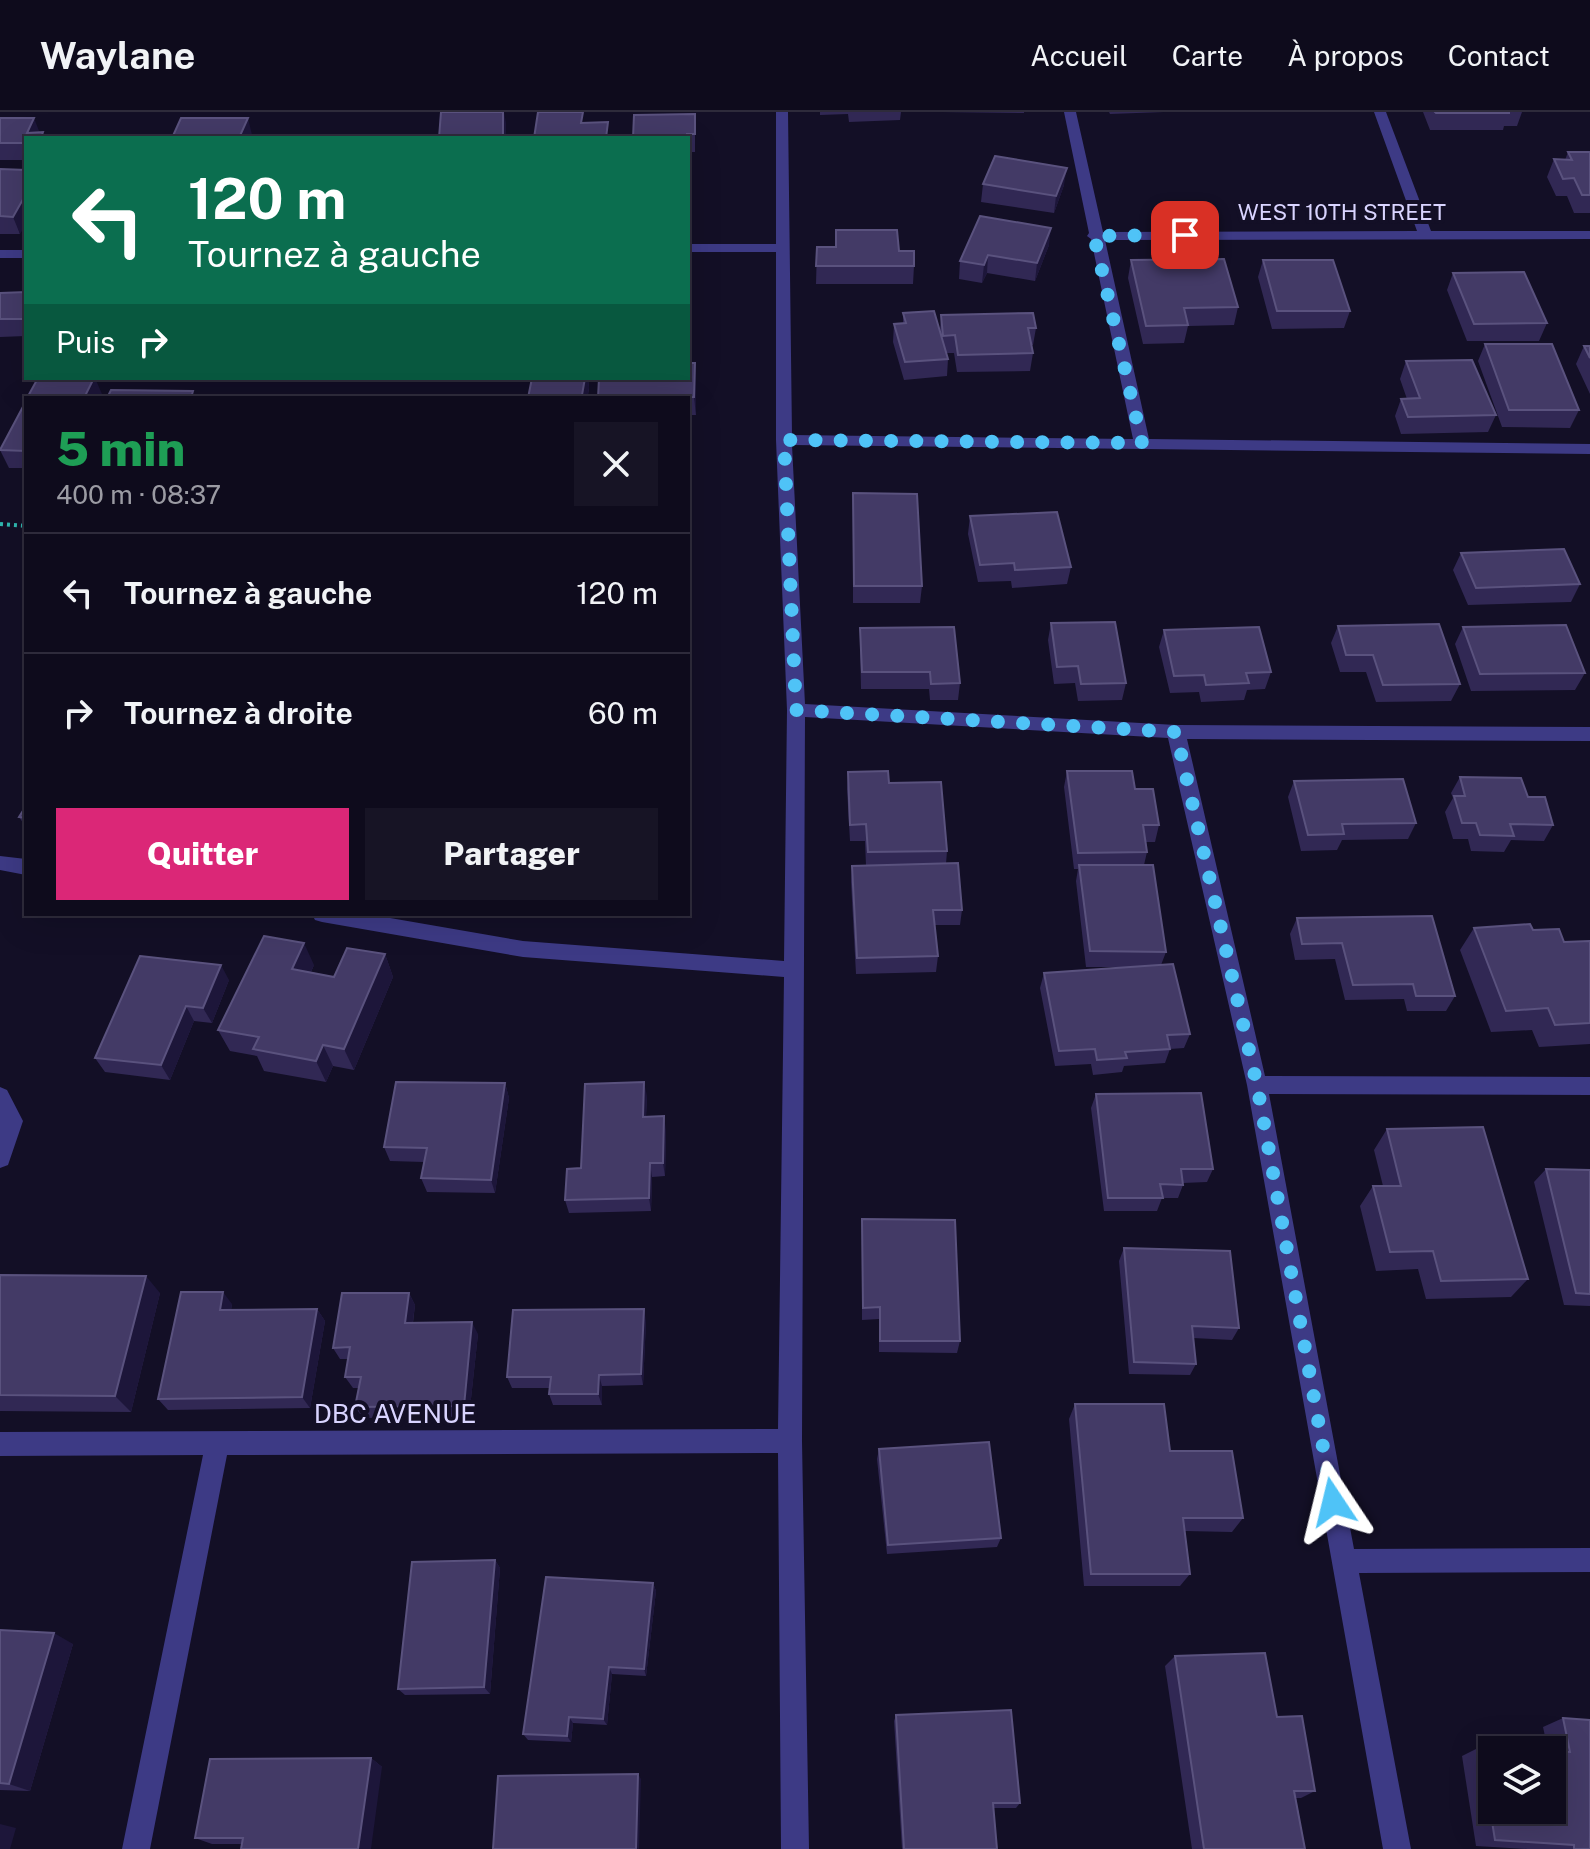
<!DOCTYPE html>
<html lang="fr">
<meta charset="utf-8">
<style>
:root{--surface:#0e0b1c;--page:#171425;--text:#f1f3f6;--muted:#9b9ba3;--line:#2e2b3b;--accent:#db2777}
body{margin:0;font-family:"Public Sans",sans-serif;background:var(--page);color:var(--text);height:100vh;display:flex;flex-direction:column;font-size:30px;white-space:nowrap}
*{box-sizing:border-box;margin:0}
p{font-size:26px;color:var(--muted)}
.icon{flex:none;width:44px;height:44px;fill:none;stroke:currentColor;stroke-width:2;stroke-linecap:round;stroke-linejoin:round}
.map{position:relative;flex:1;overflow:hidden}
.sheet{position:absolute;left:24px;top:284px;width:666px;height:520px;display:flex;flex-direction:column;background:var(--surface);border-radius:0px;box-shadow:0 8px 32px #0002,0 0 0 2px var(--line)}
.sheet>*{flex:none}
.guide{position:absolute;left:24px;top:24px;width:666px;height:244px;border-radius:0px;box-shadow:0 8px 32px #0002,0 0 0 2px var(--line);background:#0b6e4f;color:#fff;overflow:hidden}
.buttons{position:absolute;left:1478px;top:1624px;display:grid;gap:16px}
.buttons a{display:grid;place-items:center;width:88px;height:88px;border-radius:0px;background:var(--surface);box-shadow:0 8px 32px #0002,0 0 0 2px var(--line);font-size:40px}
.pin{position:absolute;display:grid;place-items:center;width:68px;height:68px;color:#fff;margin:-34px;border-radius:16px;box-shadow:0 4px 12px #0006}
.me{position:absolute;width:88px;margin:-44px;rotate:350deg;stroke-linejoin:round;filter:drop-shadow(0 0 6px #0008)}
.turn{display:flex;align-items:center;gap:28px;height:168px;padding:0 32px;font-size:36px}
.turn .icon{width:104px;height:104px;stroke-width:2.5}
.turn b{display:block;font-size:56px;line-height:68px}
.then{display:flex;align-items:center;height:76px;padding:0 32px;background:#0003;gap:16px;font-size:30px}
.round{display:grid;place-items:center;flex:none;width:84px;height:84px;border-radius:0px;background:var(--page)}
.summary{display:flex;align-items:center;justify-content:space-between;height:136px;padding:0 32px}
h1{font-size:48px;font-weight:800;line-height:60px;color:#1e9e55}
.cta{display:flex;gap:16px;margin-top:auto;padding:16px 32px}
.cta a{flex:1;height:92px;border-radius:0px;background:var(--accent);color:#fff;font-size:32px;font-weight:800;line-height:92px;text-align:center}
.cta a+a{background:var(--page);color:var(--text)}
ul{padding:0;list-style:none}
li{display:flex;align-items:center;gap:24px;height:120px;padding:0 32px;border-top:2px solid var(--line)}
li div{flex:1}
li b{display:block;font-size:30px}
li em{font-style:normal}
header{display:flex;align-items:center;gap:48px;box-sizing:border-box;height:112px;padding:0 40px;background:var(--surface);border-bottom:2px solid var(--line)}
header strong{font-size:38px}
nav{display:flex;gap:44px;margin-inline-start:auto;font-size:28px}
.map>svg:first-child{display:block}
</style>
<header>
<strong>Waylane</strong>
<nav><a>Accueil</a><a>Carte</a><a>À propos</a><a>Contact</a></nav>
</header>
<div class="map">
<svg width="1590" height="1737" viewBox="0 0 1590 1737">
<rect width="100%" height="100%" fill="#130f26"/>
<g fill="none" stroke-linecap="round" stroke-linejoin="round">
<path stroke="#2fb8b0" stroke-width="4" stroke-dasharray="3 4" stroke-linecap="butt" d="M 0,412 L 26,414"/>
<path fill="#3d3a85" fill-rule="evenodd" d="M 776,0 L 788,0 L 792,323 L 1133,327 L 1091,127 L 1087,124 L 1089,121 L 1064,0 L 1076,0 L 1103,120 L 1417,119 L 1374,0 L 1386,0 L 1431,119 L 1590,119 L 1590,127 L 1105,128 L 1149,327 L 1590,332 L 1590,342 L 792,333 L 805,592 L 1176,613 L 1590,615 L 1590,629 L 1187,627 L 1265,964 L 1590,965 L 1590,983 L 1269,982 L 1354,1437 L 1590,1436 L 1590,1460 L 1359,1461 L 1411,1737 L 1383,1737 L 1247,973 L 1168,626 L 805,605 L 802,1329 L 809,1737 L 781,1737 L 778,1341 L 227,1343 L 150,1737 L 122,1737 L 203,1343 L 0,1344 L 0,1320 L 778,1317 L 784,865 L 523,845 L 322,810 L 315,808 L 312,802 L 367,802 L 523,829 L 784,849 L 787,598 L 776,328 L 776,140 L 688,140 L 688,132 L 776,132 Z
M 0,138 L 26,138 L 26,146 L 0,146 Z
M 0,744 L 26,747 L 26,763 L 0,758 Z
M 0,975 L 7,978 L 23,1009 L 8,1053 L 0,1056 Z"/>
</g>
<path fill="#312854" d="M 820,0 L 901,0 L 900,8 L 849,10 L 848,2 L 820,3 Z
M 941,0 L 1024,0 L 1024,1 Z
M 1109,0 L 1164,0 L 1110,2 Z
M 1423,0 L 1522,0 L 1517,14 L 1504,14 L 1503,18 L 1430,18 Z
M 0,6 L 40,20 L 26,26 L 26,48 L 0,48 Z
M 695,19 L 695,40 L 688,40 L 688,26 L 633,26 Z
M 1568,40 L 1590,40 L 1590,101 L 1574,101 L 1567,84 L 1556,84 L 1547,65 L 1554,47 L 1565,48 Z
M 0,57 L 20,122 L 0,122 Z
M 983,72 L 1064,73 L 1054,101 L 981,90 Z
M 980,104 L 1049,133 L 1035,169 L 987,161 L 982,171 L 959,167 L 960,149 Z
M 817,135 L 899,139 L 914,154 L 913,172 L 816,172 Z
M 1131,148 L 1238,195 L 1234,213 L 1188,214 L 1184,231 L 1143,232 L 1128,166 Z
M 1263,148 L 1350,199 L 1344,216 L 1272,217 L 1258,165 Z
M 1453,161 L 1547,211 L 1539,229 L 1467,229 L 1447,178 Z
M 26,180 L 26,224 L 0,225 L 0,181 Z
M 903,201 L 940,218 L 941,203 L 1036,216 L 1033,233 L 1031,233 L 1033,241 L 1030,259 L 957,260 L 954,241 L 946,241 L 948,247 L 947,264 L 904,268 L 893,230 L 894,212 L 903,212 Z
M 1485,232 L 1579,298 L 1570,316 L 1502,315 L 1478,249 Z
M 1584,234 L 1590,234 L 1590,282 L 1576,252 Z
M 1406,249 L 1496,303 L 1488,320 L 1401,322 L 1395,304 L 1401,287 L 1407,287 L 1400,267 Z
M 695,251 L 696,303 L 688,303 L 688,286 Z
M 462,266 L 588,266 L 589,276 L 588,283 L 593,284 L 593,286 L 528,286 L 532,267 L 462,268 Z
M 26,289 L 26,356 L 9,356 L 0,338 Z
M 853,381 L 922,474 L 920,491 L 853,491 Z
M 970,404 L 1071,455 L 1067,472 L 1012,476 L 1011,469 L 978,470 L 968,422 Z
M 1461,441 L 1580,472 L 1571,490 L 1468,493 L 1453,458 Z
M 1051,511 L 1126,571 L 1122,588 L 1078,589 L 1075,571 L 1054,572 L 1048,528 Z
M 1338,514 L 1460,572 L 1451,589 L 1376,590 L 1366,560 L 1340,560 L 1331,531 Z
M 1463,515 L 1585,561 L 1575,578 L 1471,579 L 1455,532 Z
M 860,516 L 960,571 L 958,588 L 930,588 L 929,577 L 861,577 L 860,533 Z
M 1164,518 L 1271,560 L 1265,577 L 1247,578 L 1244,588 L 1201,590 L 1199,580 L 1170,581 L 1159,535 Z
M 1067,659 L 1135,677 L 1159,713 L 1155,730 L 1146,730 L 1147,740 L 1144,753 L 1166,840 L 1161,853 L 1190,922 L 1184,936 L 1170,937 L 1165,951 L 1124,954 L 1122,960 L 1093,963 L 1091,952 L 1055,954 L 1040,876 L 1044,861 L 1136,855 L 1086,855 L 1076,769 L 1078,757 L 1074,757 L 1064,675 Z
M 848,660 L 889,671 L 947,739 L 946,752 L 962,798 L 960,813 L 935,813 L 938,844 L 936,860 L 856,862 L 851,770 L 852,754 L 866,754 L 865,729 L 850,729 L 847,677 Z
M 1460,665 L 1528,685 L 1553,713 L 1544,729 L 1511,728 L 1504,740 L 1471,739 L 1468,727 L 1453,727 L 1445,700 L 1453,686 L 1451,681 Z
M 1294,669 L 1416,711 L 1408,727 L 1342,728 L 1337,738 L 1301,739 L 1288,685 Z
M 26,694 L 26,715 L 19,705 Z
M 1297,806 L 1455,884 L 1446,899 L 1407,899 L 1404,887 L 1345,888 L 1335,847 L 1295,848 L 1290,822 Z
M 1474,816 L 1533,818 L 1564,830 L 1590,829 L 1590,932 L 1539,935 L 1532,918 L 1491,920 L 1460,838 Z
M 385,842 L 393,865 L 354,958 L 333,954 L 326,970 L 264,959 L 257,944 L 230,939 L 218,918 L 314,853 L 311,860 L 334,865 Z
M 229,868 L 212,911 L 194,909 L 170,968 L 105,960 L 95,946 Z
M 505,971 L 509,986 L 495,1081 L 427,1080 L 421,1066 L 424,1050 L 390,1049 L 384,1035 Z
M 1096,982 L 1213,1057 L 1207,1070 L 1183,1071 L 1183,1073 L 1178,1086 L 1162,1086 L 1157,1099 L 1104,1099 L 1091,996 Z
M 647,984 L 646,1005 L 666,1018 L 665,1064 L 652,1065 L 651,1099 L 569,1101 L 565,1088 L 581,1056 Z
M 1387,1017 L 1528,1167 L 1511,1185 L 1426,1187 L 1418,1157 L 1376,1159 L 1360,1094 L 1373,1074 L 1383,1074 L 1374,1038 Z
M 1546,1057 L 1590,1058 L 1590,1194 L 1564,1193 L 1534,1070 Z
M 862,1107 L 960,1229 L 957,1241 L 879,1240 L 879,1207 L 862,1208 Z
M 1124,1136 L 1239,1216 L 1232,1228 L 1193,1226 L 1196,1252 L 1190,1263 L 1129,1262 L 1119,1149 Z
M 0,1163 L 160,1181 L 131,1300 L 0,1299 Z
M 409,1181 L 415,1193 L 413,1211 L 478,1222 L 469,1305 L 363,1306 L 355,1295 L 359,1276 L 353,1276 L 345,1265 L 348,1247 L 340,1247 L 333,1236 Z
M 232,1192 L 231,1198 L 317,1197 L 325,1209 L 310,1296 L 168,1298 L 158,1287 Z
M 646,1209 L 643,1273 L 602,1274 L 602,1293 L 553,1293 L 549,1282 L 549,1276 L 512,1276 L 507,1265 Z
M 1075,1292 L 1170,1339 L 1243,1406 L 1232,1420 L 1185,1419 L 1190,1462 L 1180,1474 L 1084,1474 L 1069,1307 Z
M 879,1337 L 1001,1426 L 997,1435 L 887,1442 L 877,1347 Z
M 495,1448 L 500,1456 L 490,1582 L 405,1583 L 398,1577 Z
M 653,1471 L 656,1479 L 646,1564 L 612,1562 L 607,1613 L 573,1611 L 571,1630 L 528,1628 L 523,1622 Z
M 0,1518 L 73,1532 L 30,1679 L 0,1678 Z
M 1175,1544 L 1277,1605 L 1315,1679 L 1301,1686 L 1296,1686 L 1305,1737 L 1192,1737 L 1165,1554 Z
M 896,1603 L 1020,1691 L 1016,1696 L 993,1696 L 997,1737 L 902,1737 L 894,1609 Z
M 1563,1606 L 1590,1737 L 1528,1737 L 1476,1734 L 1462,1644 L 1480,1635 L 1552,1698 L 1552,1638 L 1548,1638 L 1543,1615 Z
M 371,1646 L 382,1655 L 242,1732 L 212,1732 L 195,1726 Z"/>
<path fill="#1d163a" d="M 503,0 L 504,0 L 506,11 L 506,26 L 503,26 Z
M 34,6 L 41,24 L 27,21 Z
M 248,6 L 252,23 L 251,26 L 239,26 Z
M 1067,56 L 1064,73 L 1054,101 L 1056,84 Z
M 26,82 L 26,112 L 20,122 L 13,105 Z
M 1051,116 L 1049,133 L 1035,169 L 1037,151 Z
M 988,143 L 987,161 L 982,171 L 984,153 Z
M 695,251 L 696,268 L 696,303 L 694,285 Z
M 94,266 L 95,266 L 102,282 L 100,286 L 84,286 Z
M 585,266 L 588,266 L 589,276 L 587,286 L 582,283 Z
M 689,611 L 691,628 L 688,643 L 688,619 Z
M 304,831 L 314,853 L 302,879 L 292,857 Z
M 385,842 L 393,865 L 354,958 L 344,937 Z
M 221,853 L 229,868 L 212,911 L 203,896 Z
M 186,894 L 194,909 L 170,968 L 161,953 Z
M 323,933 L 333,954 L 326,970 L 316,949 Z
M 644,970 L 647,984 L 645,1019 L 643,1005 Z
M 505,971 L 509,986 L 495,1081 L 491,1068 Z
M 664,1004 L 666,1018 L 665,1064 L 663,1051 Z
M 650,1051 L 652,1065 L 651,1099 L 649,1086 Z
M 146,1164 L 160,1181 L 131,1300 L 115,1284 Z
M 223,1180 L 232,1192 L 229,1210 L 220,1198 Z
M 409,1181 L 415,1193 L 411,1223 L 405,1211 Z
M 317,1197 L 325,1209 L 310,1296 L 302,1285 Z
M 644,1197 L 646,1209 L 643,1273 L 641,1262 Z
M 472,1210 L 478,1222 L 469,1305 L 464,1294 Z
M 599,1263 L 602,1274 L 602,1293 L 598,1282 Z
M 495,1448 L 500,1456 L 490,1582 L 484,1575 Z
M 653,1471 L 656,1479 L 646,1564 L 644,1557 Z
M 54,1521 L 73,1532 L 30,1679 L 9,1672 Z
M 609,1555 L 612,1562 L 607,1613 L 603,1607 Z
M 569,1605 L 573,1611 L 571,1630 L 567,1624 Z
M 371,1646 L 382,1655 L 371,1737 L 358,1737 Z
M 638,1662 L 641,1667 L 639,1737 L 636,1737 Z
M 0,1712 L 16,1716 L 10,1737 L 0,1737 Z"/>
<path fill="#433a66" stroke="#5a527e" stroke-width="2" d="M 441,0 L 503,0 L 503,26 L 439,26 Z
M 538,0 L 583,0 L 581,11 L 608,10 L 606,26 L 534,26 Z
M 1435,0 L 1509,0 L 1509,1 L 1436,1 Z
M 695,2 L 695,22 L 687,22 L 687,26 L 633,26 L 634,3 Z
M 0,6 L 34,6 L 27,21 L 43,20 L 41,26 L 26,26 L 26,31 L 0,31 Z
M 181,6 L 248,6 L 239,26 L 172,26 Z
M 1568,40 L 1590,40 L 1590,83 L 1582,83 L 1574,66 L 1563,67 L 1554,47 L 1572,48 Z
M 995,44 L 1067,56 L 1056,84 L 983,72 Z
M 0,57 L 26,58 L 26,82 L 13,105 L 0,104 Z
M 980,104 L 1051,116 L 1037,151 L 988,143 L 984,153 L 960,149 Z
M 836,118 L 897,118 L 899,139 L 914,139 L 914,154 L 816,154 L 817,135 L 836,135 Z
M 1224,147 L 1238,195 L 1184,196 L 1188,213 L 1146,214 L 1131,148 Z
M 1263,148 L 1333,148 L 1350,199 L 1277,199 Z
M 1524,160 L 1547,211 L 1474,212 L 1453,161 Z
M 26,180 L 26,207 L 0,207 L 0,181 Z
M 934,199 L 948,247 L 905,250 L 894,212 L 906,211 L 903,201 Z
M 1033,201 L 1036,216 L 1028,216 L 1033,241 L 958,243 L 955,223 L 943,224 L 941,203 Z
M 1485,232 L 1552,232 L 1579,298 L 1509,298 Z
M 1584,234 L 1590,234 L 1590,246 Z
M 1472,248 L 1496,303 L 1408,305 L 1401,287 L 1420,286 L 1406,249 Z
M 688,251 L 695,251 L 694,285 L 598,286 L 599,266 L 688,266 Z
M 38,266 L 94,266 L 84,286 L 27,286 Z
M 532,266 L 585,266 L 582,283 L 593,284 L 593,286 L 528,286 Z
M 111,278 L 193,279 L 191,286 L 107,286 Z
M 26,289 L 26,339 L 0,338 Z
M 853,381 L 917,382 L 922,474 L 854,474 Z
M 1057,400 L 1071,455 L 1015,458 L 1014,451 L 980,453 L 970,404 Z
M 1564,437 L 1580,472 L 1476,476 L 1461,441 Z
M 1115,510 L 1126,571 L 1081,572 L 1078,554 L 1057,555 L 1051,511 Z
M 1439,512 L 1460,572 L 1383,573 L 1373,543 L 1346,543 L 1338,514 Z
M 1566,513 L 1585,561 L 1480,562 L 1463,515 Z
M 954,515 L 960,571 L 931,572 L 930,560 L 862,560 L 860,516 Z
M 1259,515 L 1271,560 L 1246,561 L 1249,571 L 1206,573 L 1204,563 L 1174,564 L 1164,518 Z
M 888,659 L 889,671 L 941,670 L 947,739 L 868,740 L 866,712 L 850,713 L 848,660 Z
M 1067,659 L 1132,659 L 1135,677 L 1153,677 L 1159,713 L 1143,713 L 1147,740 L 1078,741 Z
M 1460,665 L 1521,666 L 1528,685 L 1545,685 L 1553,713 L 1510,712 L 1514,724 L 1480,723 L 1476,711 L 1462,711 L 1454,684 L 1465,684 Z
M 1403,667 L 1416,711 L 1342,712 L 1344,722 L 1308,723 L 1294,669 Z
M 26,694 L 26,706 L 19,705 Z
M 958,751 L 962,798 L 933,798 L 938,844 L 857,846 L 852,754 Z
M 1079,753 L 1153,753 L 1166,840 L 1090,839 Z
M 1432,804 L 1455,884 L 1416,884 L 1413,872 L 1353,873 L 1342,831 L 1302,832 L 1297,806 Z
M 1530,812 L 1533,818 L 1559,817 L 1564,830 L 1590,829 L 1590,911 L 1555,913 L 1548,896 L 1506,899 L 1474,816 Z
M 264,824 L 304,831 L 292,857 L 334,865 L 347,836 L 385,842 L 344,937 L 323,933 L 316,949 L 253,937 L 259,925 L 218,918 Z
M 140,844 L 221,853 L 203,896 L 186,894 L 161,953 L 95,946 Z
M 1173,852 L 1190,922 L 1167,923 L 1170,937 L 1125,940 L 1127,946 L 1097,948 L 1095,937 L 1059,939 L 1044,861 Z
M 396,970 L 505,971 L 491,1068 L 421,1066 L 427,1036 L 384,1035 Z
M 644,970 L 643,1005 L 664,1004 L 663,1051 L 650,1051 L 649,1086 L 565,1088 L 567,1057 L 581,1056 L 585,972 Z
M 1201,981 L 1213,1057 L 1181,1057 L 1183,1073 L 1160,1072 L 1163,1086 L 1108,1086 L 1096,982 Z
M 1483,1015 L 1528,1167 L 1441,1169 L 1433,1139 L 1390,1140 L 1373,1074 L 1401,1074 L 1387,1017 Z
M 1546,1057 L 1590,1058 L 1590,1182 L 1576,1181 Z
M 862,1107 L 955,1108 L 960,1229 L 880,1229 L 880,1195 L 863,1196 Z
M 1124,1136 L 1230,1139 L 1239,1216 L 1192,1214 L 1196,1252 L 1134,1250 Z
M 0,1163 L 146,1164 L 115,1284 L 0,1283 Z
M 181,1180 L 223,1180 L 220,1198 L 317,1197 L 302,1285 L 158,1287 Z
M 342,1181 L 409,1181 L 405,1211 L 472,1210 L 464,1294 L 355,1295 L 361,1265 L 345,1265 L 350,1235 L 333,1236 Z
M 644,1197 L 641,1262 L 599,1263 L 598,1282 L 549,1282 L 551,1265 L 507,1265 L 513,1198 Z
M 1075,1292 L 1164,1292 L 1170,1339 L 1232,1339 L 1243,1406 L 1183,1406 L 1190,1462 L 1091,1462 Z
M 989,1330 L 1001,1426 L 888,1433 L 879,1337 Z
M 495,1448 L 484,1575 L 398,1577 L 412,1450 Z
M 546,1465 L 653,1471 L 644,1557 L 609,1555 L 603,1607 L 569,1605 L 567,1624 L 523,1622 Z
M 0,1518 L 54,1521 L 9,1672 L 0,1671 Z
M 1265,1541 L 1277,1605 L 1302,1604 L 1315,1679 L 1294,1679 L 1305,1737 L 1204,1737 L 1175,1544 Z
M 1011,1598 L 1020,1691 L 993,1691 L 997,1737 L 904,1737 L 896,1603 Z
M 1563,1606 L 1590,1608 L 1590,1737 L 1574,1737 L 1574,1733 L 1495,1728 L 1480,1635 L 1536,1638 L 1492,1638 L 1492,1698 L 1552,1698 L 1552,1639 L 1570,1640 Z
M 371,1646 L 358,1737 L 241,1737 L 243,1726 L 195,1726 L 210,1647 Z
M 638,1662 L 636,1737 L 493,1737 L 498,1664 Z"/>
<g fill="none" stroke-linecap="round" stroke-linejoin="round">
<path stroke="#4fc3f7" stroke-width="14" stroke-dasharray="0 25.2" d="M 1185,123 L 1094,124 L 1142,331 L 784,328 L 796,598 L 1176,620 L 1257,973 L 1333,1390"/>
</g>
<g text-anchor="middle" stroke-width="8" stroke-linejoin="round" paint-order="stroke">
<g font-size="22" fill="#d9d4ff" stroke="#130f26">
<text x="1342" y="108">WEST 10TH STREET</text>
</g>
<g font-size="26" fill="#d9d4ff" stroke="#130f26">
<text x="395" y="1311">DBC AVENUE</text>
</g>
</g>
</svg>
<div class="buttons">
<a><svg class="icon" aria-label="layers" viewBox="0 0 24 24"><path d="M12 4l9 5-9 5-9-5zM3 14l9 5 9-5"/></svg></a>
</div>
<div class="pin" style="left:1185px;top:123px;background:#d93025"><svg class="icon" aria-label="arrive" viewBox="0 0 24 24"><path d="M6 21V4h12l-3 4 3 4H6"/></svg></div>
<svg class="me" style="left:1333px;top:1390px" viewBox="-20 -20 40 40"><path d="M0-17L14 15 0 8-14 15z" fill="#4fc3f7" stroke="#fff" stroke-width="4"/></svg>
<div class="guide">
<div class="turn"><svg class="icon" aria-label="left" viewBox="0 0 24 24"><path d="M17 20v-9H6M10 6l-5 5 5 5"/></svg><div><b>120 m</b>Tournez à gauche</div></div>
<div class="then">Puis<svg class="icon" aria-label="right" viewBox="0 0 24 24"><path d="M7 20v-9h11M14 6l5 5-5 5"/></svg></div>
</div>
<section class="sheet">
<div class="summary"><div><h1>5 min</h1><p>400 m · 08:37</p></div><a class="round"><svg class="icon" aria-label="close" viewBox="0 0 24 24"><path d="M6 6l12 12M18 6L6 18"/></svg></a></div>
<ul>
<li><svg class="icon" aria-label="left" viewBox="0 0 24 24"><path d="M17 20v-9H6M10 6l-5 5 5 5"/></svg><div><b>Tournez à gauche</b></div><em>120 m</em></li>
<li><svg class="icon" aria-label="right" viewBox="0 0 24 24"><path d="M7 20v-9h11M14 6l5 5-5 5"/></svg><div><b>Tournez à droite</b></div><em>60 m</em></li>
</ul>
<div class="cta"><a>Quitter</a><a>Partager</a></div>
</section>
</div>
